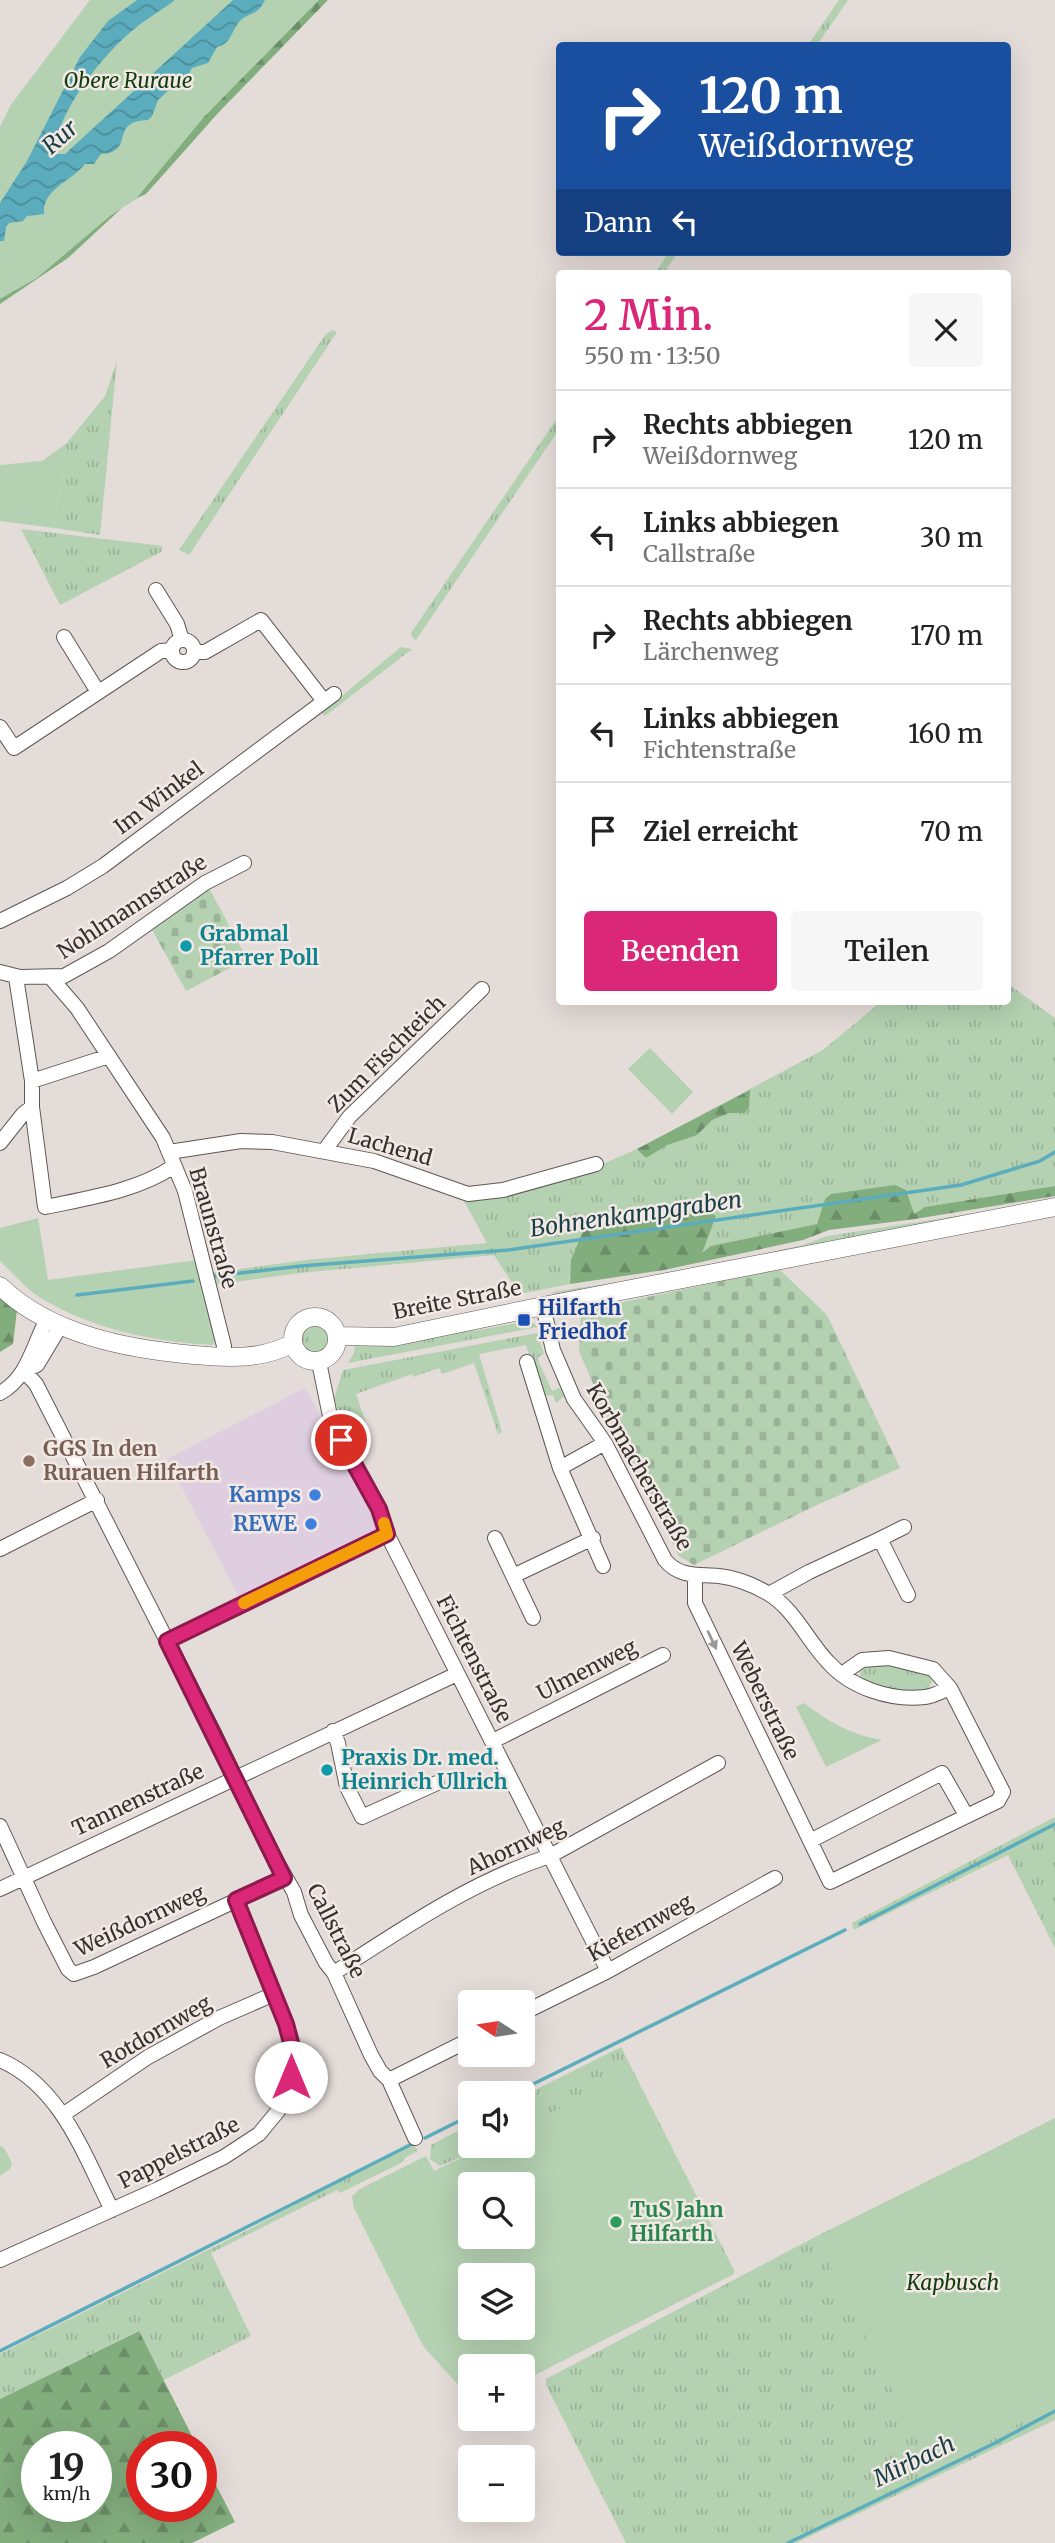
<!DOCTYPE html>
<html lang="de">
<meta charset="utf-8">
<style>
:root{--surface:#fff;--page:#f6f6f6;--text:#222;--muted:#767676;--line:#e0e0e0;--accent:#db2777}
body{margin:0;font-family:Merriweather,serif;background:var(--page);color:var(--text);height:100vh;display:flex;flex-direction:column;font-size:26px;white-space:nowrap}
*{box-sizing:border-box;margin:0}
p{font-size:23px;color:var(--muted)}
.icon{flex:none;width:38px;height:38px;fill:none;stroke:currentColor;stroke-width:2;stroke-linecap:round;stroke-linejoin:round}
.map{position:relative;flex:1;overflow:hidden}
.sheet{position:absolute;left:556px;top:270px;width:455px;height:735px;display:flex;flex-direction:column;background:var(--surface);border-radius:7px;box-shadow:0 7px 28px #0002}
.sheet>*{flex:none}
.banner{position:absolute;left:556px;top:42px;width:455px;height:214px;border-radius:7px;box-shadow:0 7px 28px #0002;background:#1a4fa0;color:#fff;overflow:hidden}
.needle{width:46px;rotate:282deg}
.tools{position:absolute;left:458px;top:1990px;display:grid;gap:14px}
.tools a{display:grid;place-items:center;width:77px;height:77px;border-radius:7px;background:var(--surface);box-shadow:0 7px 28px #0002;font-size:35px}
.speed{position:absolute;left:21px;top:2431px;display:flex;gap:14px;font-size:35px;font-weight:700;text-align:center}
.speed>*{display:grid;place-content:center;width:91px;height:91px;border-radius:50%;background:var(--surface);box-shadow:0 7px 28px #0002;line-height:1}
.speed small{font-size:18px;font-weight:400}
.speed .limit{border:10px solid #d22;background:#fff;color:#111}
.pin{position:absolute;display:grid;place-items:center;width:60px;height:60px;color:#fff;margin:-30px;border:4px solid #fff;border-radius:50%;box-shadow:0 2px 7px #0007}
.me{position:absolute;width:77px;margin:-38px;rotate:0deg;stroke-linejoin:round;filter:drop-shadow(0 0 5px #0008)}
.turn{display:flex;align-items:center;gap:24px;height:147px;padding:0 28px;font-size:32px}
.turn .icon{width:91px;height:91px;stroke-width:2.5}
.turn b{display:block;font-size:49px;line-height:60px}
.then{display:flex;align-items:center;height:66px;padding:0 28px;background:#0003;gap:14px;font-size:26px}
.round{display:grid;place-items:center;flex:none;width:74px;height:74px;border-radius:7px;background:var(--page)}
.overview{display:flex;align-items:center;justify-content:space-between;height:119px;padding:0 28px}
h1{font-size:42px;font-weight:600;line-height:52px;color:var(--accent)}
.primary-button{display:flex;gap:14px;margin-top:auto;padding:14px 28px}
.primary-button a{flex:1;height:80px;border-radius:7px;background:var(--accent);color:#fff;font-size:28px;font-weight:600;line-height:80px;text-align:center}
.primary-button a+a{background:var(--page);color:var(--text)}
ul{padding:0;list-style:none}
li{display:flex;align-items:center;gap:21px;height:98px;padding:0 28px;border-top:2px solid var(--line)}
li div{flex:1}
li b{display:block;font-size:26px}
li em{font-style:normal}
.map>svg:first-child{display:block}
</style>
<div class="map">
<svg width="1055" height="2543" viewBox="0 0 1055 2543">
<defs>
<pattern id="grass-tufts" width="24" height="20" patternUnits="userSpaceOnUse" patternTransform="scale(1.75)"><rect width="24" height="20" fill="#b4d1b1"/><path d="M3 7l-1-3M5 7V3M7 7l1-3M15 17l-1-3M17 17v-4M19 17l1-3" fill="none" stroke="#9bb499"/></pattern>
<pattern id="forest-firs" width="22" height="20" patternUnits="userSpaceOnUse" patternTransform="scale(1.75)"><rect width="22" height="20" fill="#82ad7d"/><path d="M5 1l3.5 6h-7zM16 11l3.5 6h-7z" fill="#6b8d67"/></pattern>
<pattern id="cemetery-stones" width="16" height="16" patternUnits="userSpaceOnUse" patternTransform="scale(1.75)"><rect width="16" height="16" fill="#b4d1b1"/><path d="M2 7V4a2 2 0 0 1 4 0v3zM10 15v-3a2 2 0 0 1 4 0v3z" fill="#9bb499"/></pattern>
<pattern id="water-waves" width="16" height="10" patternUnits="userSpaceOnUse" patternTransform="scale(1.75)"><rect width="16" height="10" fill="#5badbd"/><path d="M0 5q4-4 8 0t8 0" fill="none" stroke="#4c8d9a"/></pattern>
</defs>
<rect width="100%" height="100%" fill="#e4dcd8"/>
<path fill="#dfcedf" d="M 305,1388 L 380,1530 L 240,1599 L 167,1459 Z"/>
<path fill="url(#grass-tufts)" d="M 839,0 L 848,0 L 817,45 L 808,45 Z
M 669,252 L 678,252 L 664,273 L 655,273 Z
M 333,330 L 337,332 L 189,555 L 179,550 L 326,334 Z
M 117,361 L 100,535 L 54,528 L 66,444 L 105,396 Z
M 560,414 L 560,428 L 416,640 L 412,637 L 411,633 Z
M 21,529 L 163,546 L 161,552 L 60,605 Z
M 401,647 L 412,649 L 325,716 L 321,713 Z
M 1008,984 L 1055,1018 L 1055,1186 L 925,1207 L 914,1214 L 825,1199 L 817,1224 L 711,1246 L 701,1254 L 716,1216 L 569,1276 L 570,1284 L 519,1294 L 494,1255 L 300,1273 L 213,1285 L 210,1273 L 306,1260 L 487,1243 L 464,1201 L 549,1181 L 598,1166 L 637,1149 L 823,1050 L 882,1001 L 1008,1001 Z
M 1055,1201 L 1055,1205 L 870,1235 L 661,1279 L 553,1296 L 553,1292 L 671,1274 L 803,1245 L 827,1236 Z
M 516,1319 L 530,1321 L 538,1327 L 348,1363 L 354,1353 L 355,1345 L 394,1343 L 473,1328 L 474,1331 L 517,1323 Z
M301 1339a15 15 0 1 1 30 0a15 15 0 1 1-30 0Z
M 537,1333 L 544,1354 L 537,1358 L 552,1391 L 560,1388 L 564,1396 L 556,1403 L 553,1395 L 545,1396 L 541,1393 L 526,1345 L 479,1354 L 502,1432 L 498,1434 L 474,1363 L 442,1374 L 439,1368 L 413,1377 L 412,1374 L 356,1394 L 368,1429 L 348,1436 L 334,1399 L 343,1370 Z
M 888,1663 L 930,1675 L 932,1682 L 927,1690 L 902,1691 L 901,1689 L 888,1689 L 860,1679 L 861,1668 L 867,1665 Z
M 1055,1817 L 1055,1948 L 1008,1855 L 854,1930 L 852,1923 Z
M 621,2047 L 735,2272 L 712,2285 L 523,2366 L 515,2366 L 574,2337 L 523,2146 L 523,2096 Z
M 471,2124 L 471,2146 L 487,2146 L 440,2166 L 430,2159 L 431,2145 Z
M 412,2142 L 418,2151 L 406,2157 L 401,2163 L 340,2193 L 337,2190 L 211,2253 L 251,2336 L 164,2380 L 138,2331 L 0,2399 L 0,2354 L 248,2230 Z
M 966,2162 L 1055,2334 L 1055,2420 L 796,2543 L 626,2543 L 546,2385 L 546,2379 L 817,2236 Z"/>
<path fill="url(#forest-firs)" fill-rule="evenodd" d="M 296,0 L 328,0 L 219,112 L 146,194 L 133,200 L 148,160 Z
M 113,203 L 122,208 L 68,258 L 0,304 L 0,289 Z
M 750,1090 L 749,1108 L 745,1113 L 729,1113 L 712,1120 L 697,1135 L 667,1145 L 646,1158 L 637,1149 Z
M 895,1185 L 906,1190 L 914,1214 L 925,1207 L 1055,1186 L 1055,1196 L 915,1219 L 829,1230 L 803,1240 L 664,1270 L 570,1284 L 571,1260 L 584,1229 L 708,1212 L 716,1216 L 702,1253 L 711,1246 L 817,1224 L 825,1199 L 831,1194 Z
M 0,1298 L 17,1310 L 13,1344 L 0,1352 Z
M 139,2331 L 197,2446 L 142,2446 L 142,2506 L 201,2506 L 201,2456 L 235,2522 L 192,2543 L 0,2543 L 0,2399 ZM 96,2446 L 96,2506 L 37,2506 L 37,2446 Z"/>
<path fill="url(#cemetery-stones)" d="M 208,886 L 247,959 L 186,991 L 150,926 Z
M 779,1269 L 827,1315 L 900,1468 L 815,1506 L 694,1565 L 679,1556 L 635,1472 L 613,1423 L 607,1426 L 589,1389 L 594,1386 L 579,1351 L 581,1311 Z"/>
<path fill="#b4d1b1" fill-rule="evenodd" d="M 90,0 L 319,0 L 204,117 L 136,199 L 110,216 L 37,278 L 0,299 L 0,127 L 10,106 Z
M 66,444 L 54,528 L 0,521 L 0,465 L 42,461 Z
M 650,1048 L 693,1092 L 672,1114 L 628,1069 Z
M 38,1218 L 48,1280 L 197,1260 L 217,1338 L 213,1345 C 155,1342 91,1329 41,1298 C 26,1289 13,1273 0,1261 L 0,1228 Z
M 804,1703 C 828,1722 852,1735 882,1740 L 826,1767 L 796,1707 Z
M 633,2072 L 734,2274 L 523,2381 L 523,2366 L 471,2366 L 471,2399 L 423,2346 L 354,2208 L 352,2196 L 360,2189 L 426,2156 L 434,2171 L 486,2146 L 523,2146 L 523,2127 ZM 471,2184 L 523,2184 L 523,2236 L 471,2236 ZM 471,2275 L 523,2275 L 523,2328 L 471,2328 Z
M 1055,2118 L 1055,2406 L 931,2467 L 816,2238 Z
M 0,2146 L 4,2148 L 12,2163 L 10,2169 L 0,2176 Z"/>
<path fill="url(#water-waves)" d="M 137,0 L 175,0 C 159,12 141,22 126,36 C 95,65 62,108 53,151 L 57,154 L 65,154 L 233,0 L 265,0 C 256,18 249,11 239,22 C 231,32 231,44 217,47 L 208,63 L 192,68 L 186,80 L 171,88 L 158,100 L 152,116 L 148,120 C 113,121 130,145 112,152 C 108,154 104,153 101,154 L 94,164 L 85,164 C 72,181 42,189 44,214 L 27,216 L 23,221 L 9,223 L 6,227 L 4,241 L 0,241 L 0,203 L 27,161 L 80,57 L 108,21 Z"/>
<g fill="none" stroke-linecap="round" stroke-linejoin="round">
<path stroke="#5badbd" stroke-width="3.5" d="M 215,1276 L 301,1266 L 508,1250 L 961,1185 L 1040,1161 L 1055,1152
M 77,1295 L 193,1281
M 860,1924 L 1055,1824
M 515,2093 L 845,1930
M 425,2138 L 471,2115
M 0,2351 L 414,2143
M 788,2543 L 993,2444 L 1055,2411"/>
<g stroke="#5f5754" stroke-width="16">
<path id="minor" d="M 156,590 L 177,624 L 182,640
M 64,637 L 98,692
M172 651a11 11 0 1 1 22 0a11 11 0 1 1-22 0Z
M 195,652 L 205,652 L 261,620 L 324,701
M 0,727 L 14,748 L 161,651 L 172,650
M 0,921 L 67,888 L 103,866 L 334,694
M 0,972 L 20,977 L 64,976 L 109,951 L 205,883 L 244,863
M 16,977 L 32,1081 L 32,1107 L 45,1207 C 88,1198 138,1191 174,1166
M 51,978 L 77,1008 L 163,1138 L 185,1191 L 224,1346 L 224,1357
M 32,1081 L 109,1056
M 0,1143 L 23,1114 L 32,1107
M 324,1151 L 350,1116 L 482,989
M 169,1152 L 241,1141 L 272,1142 L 374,1161 L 468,1194 L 503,1190 L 596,1164
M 543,1306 L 553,1350 L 574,1399 L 605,1443 L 665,1560 C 680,1578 698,1574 719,1576 C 736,1578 754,1585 769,1594 C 795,1610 807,1640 828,1662 C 851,1688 891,1701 925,1697 C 934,1696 942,1691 950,1688 L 1003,1792 L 998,1801 L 830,1882 L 695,1603 L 695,1576
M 319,1362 L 331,1421 L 379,1509 L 387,1534 L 608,1971
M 527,1362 L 560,1468
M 24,1371 L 36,1384 L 214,1733 L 267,1845 L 294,1892 L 301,1915 L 326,1963 L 334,1973 L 371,2055 L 380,2071 L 389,2080 L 415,2138
M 24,1371 L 37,1365 L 61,1325
M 0,1393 C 28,1378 33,1345 47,1319
M 495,1538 L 533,1618
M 880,1539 L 904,1527
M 0,1549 L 97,1500
M 603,1566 L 560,1468 L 605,1443
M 513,1576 L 593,1538
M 769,1594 L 809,1572 L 880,1539 L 908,1595
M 167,1641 L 387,1534
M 842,1674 L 862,1660 L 889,1658 L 933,1669 L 950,1688
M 333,1731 L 338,1743 L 347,1787 L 362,1817 L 437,1783
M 493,1741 L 663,1655
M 0,1826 L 44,1922 L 68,1969 L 74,1974 L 94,1967 L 284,1878
M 812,1840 L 942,1773 L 966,1815
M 0,1889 L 457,1674
M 334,1973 C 402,1929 472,1881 550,1856 L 718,1763
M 523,2013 L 608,1971 L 775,1878
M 0,2060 C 61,2086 84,2155 112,2210
M 389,2080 L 471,2039
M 64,2114 L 148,2057 L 219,2018 L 274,1994
M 0,2260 L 156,2190 L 224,2157 L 259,2134 L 278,2111 L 291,2077 L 293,2050 L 286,2024 L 236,1901"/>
</g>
<g stroke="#5f5754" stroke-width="19">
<path id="major" d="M 0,1286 C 51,1335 127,1349 194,1355 C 229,1358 262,1360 293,1343
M293 1339a22 22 0 1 1 44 0a22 22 0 1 1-44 0Z
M 338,1336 L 394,1337 L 543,1306 L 1055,1207"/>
</g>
<use href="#minor" stroke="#fff" stroke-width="14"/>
<use href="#major" stroke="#fff" stroke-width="18"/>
</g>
<defs><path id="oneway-solid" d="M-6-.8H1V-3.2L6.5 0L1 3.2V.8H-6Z" transform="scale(1.75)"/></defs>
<use fill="#9a9897" href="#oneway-solid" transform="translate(712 1640) rotate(65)"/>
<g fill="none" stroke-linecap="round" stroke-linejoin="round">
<g stroke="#8e194d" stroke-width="18">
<path id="route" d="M 291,2077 L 293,2050 L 286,2024 L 236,1900 L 284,1878 L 167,1641 L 387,1534 L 379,1509 L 341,1440"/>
</g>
<use href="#route" stroke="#db2777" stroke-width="12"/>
<path stroke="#f59e0b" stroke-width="12" d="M 244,1603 L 387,1534 L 384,1523"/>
</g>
<g fill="#0f9aa8" stroke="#f2e9e5" stroke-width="2.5">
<circle cx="186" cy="946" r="7"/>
<circle cx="327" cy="1770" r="7"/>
</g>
<rect fill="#1a4fb4" stroke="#f2e9e5" stroke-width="2.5" x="517" y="1313" width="14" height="14" rx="3.5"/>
<circle fill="#8d6e63" stroke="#f2e9e5" stroke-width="2.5" cx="29" cy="1461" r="7"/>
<g fill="#3f7fe0" stroke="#f2e9e5" stroke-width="2.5">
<circle cx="315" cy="1495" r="7"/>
<circle cx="311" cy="1524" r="7"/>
</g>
<circle fill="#2e9e5b" stroke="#f2e9e5" stroke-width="2.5" cx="616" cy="2222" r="7"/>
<g text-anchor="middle" stroke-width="5" stroke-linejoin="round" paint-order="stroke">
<g font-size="21" font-style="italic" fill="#103d0d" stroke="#f2e9e5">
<text x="128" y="88">Obere Ruraue</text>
<text x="953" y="2290">Kapbusch</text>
</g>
<g font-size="21" fill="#34312f" stroke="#f2e9e5">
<text transform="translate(159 798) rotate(-37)" y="7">Im Winkel</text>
<text transform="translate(132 907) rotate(-33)" y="7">Nohlmannstraße</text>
<text transform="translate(387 1054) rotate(-45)" y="7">Zum Fischteich</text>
<text transform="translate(390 1147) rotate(16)" y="7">Lachend</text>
<text transform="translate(213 1228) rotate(74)" y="7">Braunstraße</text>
<text transform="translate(457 1300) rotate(-11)" y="7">Breite Straße</text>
<text transform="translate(639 1467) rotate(60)" y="7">Korbmacherstraße</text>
<text transform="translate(474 1659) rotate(63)" y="7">Fichtenstraße</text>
<text transform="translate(587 1670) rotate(-27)" y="7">Ulmenweg</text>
<text transform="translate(765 1701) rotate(64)" y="7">Weberstraße</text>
<text transform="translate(138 1800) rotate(-25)" y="7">Tannenstraße</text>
<text transform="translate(516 1847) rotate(-25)" y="7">Ahornweg</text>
<text transform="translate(140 1921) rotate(-25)" y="7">Weißdornweg</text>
<text transform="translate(640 1928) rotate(-29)" y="7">Kiefernweg</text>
<text transform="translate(336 1931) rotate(63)" y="7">Callstraße</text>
<text transform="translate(156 2032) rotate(-30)" y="7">Rotdornweg</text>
<text transform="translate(179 2153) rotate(-27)" y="7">Pappelstraße</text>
</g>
<g font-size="21" font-weight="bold" fill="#0d838f" stroke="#f2e9e5" text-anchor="start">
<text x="200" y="941">Grabmal<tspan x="200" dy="24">Pfarrer Poll</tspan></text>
<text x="341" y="1765">Praxis Dr. med.<tspan x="341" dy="24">Heinrich Ullrich</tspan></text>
</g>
<g font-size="21" font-weight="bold" fill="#164399" stroke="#f2e9e5" text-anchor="start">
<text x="538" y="1315">Hilfarth<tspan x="538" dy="24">Friedhof</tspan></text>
</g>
<g font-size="21" font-weight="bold" fill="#785e54" stroke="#f2e9e5" text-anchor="start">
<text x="43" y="1456">GGS In den<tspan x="43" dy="24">Rurauen Hilfarth</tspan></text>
</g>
<g font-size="21" font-weight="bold" fill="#366cbe" stroke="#f2e9e5" text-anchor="end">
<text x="301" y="1502">Kamps</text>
<text x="297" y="1531">REWE</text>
</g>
<g font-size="21" font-weight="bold" fill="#27864d" stroke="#f2e9e5" text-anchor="start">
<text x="630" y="2217">TuS Jahn<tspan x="630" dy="24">Hilfarth</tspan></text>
</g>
<g font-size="23" font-style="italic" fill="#194047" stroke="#f2e9e5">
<text transform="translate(60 137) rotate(-42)" y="8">Rur</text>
<text transform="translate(636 1214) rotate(-8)" y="8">Bohnenkampgraben</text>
<text transform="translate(914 2461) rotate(-26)" y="8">Mirbach</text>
</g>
</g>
</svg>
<div class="tools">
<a><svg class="needle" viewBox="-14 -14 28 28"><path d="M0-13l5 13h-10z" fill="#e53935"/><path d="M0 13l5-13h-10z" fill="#767676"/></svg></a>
<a><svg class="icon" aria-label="sound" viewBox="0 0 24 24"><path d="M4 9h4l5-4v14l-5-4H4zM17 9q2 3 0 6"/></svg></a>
<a><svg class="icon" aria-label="search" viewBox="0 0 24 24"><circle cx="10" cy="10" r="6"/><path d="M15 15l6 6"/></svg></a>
<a><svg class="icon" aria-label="layers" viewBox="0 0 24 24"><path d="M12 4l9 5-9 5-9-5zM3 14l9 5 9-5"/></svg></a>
<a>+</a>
<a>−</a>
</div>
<div class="speed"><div>19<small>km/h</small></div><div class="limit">30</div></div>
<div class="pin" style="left:341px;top:1440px;background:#d93025"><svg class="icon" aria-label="arrive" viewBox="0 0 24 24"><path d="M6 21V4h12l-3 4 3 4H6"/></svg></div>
<svg class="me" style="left:291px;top:2077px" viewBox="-20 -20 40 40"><circle r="19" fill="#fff"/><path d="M0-13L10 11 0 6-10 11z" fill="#db2777"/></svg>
<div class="banner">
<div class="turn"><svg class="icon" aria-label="right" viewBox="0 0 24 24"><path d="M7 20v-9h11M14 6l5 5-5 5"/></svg><div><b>120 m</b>Weißdornweg</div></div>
<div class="then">Dann<svg class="icon" aria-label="left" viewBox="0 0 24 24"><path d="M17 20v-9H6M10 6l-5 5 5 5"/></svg></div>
</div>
<section class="sheet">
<div class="overview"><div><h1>2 Min.</h1><p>550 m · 13:50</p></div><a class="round"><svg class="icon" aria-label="close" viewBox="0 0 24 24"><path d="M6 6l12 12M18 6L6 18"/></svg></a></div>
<ul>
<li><svg class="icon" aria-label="right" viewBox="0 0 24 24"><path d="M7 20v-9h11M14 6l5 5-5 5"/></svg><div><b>Rechts abbiegen</b><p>Weißdornweg</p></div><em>120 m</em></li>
<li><svg class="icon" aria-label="left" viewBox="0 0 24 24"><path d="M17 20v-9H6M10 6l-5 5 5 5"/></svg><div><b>Links abbiegen</b><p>Callstraße</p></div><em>30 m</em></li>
<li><svg class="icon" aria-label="right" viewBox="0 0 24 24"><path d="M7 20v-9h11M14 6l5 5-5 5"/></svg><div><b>Rechts abbiegen</b><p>Lärchenweg</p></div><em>170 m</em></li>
<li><svg class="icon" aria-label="left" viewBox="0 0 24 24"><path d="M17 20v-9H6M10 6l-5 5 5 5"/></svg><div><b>Links abbiegen</b><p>Fichtenstraße</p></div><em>160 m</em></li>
<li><svg class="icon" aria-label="arrive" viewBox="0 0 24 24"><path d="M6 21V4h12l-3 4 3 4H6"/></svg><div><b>Ziel erreicht</b></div><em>70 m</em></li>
</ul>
<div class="primary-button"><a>Beenden</a><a>Teilen</a></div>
</section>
</div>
